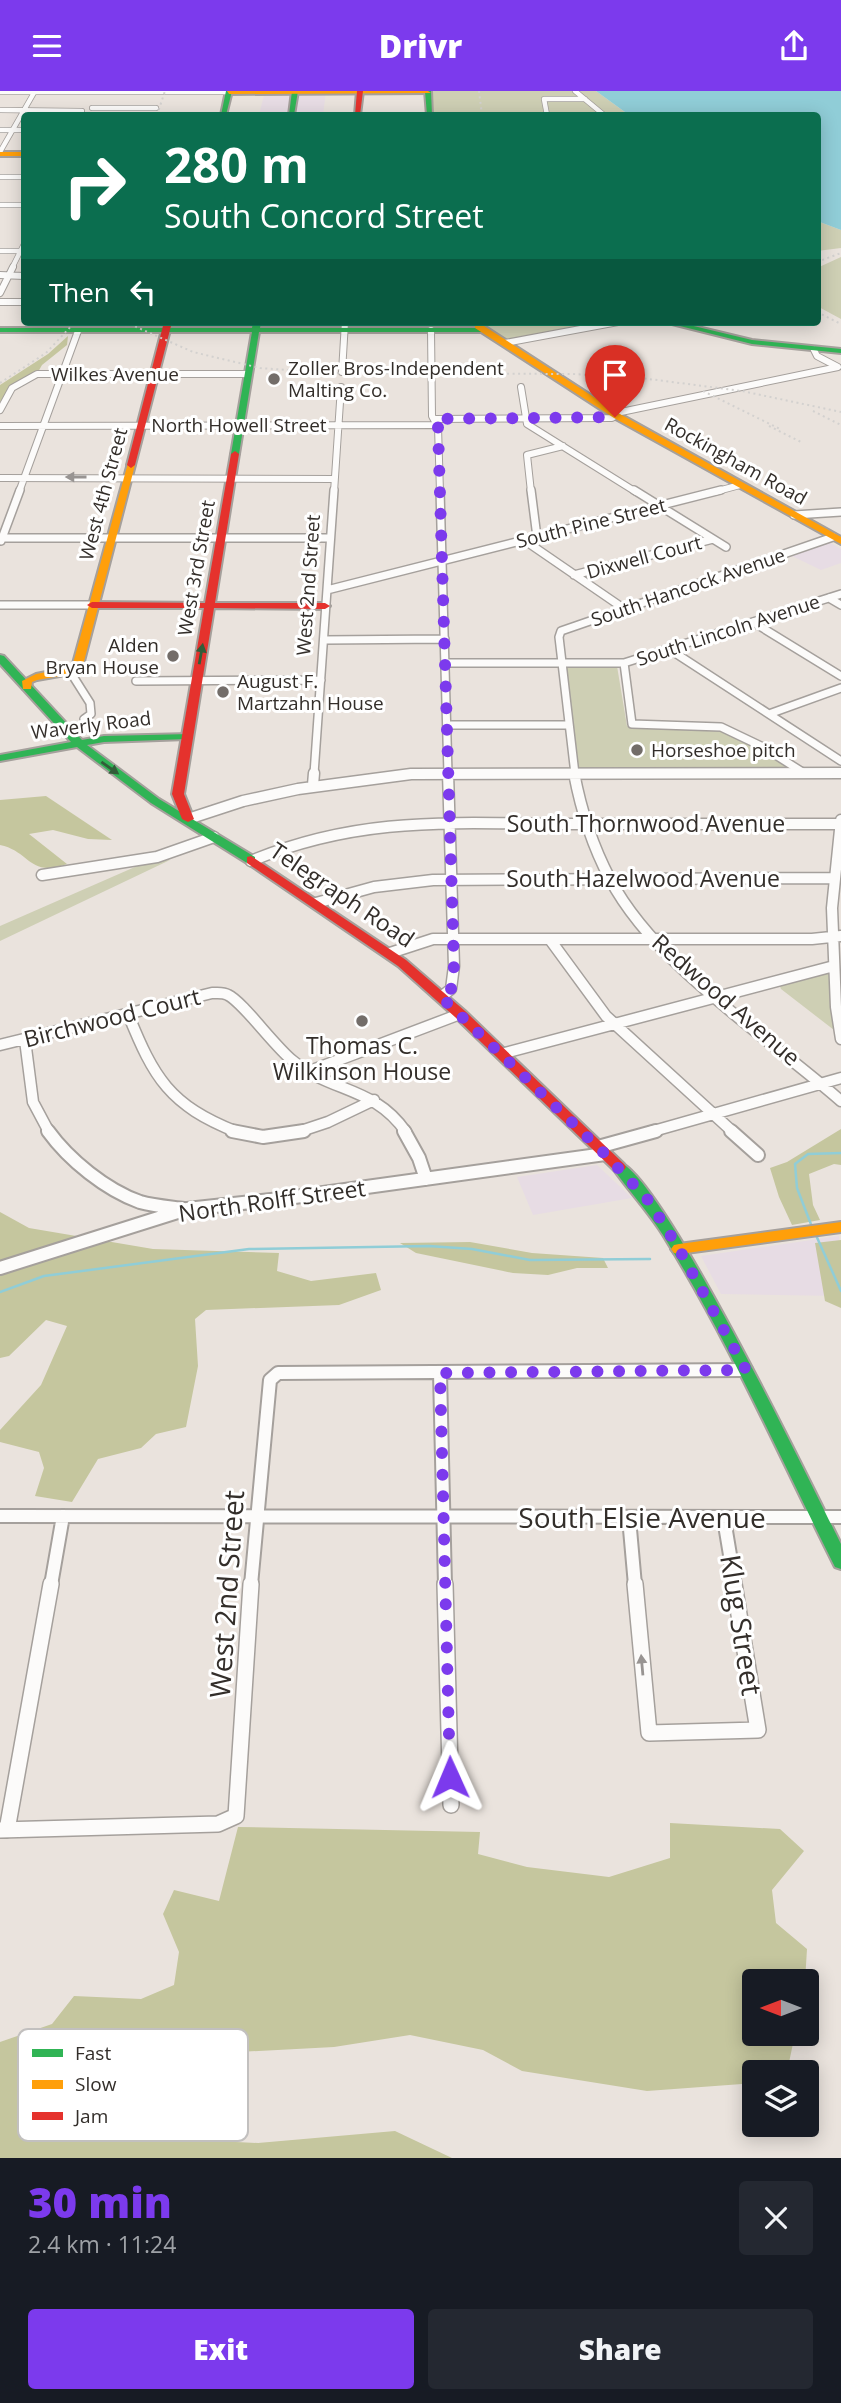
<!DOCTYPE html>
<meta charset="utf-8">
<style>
:root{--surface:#171b24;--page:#242831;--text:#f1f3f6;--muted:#9ea1a6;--accent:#7c3aed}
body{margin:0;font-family:"Open Sans",sans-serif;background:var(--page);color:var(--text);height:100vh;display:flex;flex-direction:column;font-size:26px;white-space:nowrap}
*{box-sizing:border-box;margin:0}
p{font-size:23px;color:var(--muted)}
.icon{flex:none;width:38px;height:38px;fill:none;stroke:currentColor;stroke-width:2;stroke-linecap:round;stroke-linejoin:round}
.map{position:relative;height:2067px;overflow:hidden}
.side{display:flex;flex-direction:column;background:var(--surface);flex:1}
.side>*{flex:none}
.guide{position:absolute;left:21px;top:21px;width:800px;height:214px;border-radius:7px;box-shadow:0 4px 18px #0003;background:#0b6e4f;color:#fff;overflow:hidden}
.needle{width:46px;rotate:270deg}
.tools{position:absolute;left:742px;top:1878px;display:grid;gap:14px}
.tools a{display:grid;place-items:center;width:77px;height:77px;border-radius:7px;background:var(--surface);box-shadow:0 4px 18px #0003;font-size:35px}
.pin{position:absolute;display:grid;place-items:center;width:60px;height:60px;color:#fff;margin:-72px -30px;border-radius:50% 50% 50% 0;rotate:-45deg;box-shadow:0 0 7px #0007}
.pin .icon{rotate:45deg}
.me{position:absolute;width:77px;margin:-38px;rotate:359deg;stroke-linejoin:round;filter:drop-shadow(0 0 5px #0008)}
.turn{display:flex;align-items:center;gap:24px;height:147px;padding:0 28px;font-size:32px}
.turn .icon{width:91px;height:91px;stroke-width:2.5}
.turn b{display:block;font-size:49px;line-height:60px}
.then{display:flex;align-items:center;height:66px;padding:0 28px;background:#0003;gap:14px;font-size:26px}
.round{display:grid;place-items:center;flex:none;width:74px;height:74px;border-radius:7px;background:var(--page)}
.summary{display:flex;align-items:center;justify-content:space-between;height:119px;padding:0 28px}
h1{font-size:42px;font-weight:800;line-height:52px;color:var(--accent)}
.cta{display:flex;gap:14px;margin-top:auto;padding:14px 28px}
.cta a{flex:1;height:80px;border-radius:7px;background:var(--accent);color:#fff;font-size:28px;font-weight:800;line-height:80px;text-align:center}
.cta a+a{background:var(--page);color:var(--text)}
header{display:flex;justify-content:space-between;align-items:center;height:91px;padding:0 28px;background:var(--accent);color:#fff;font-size:32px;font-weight:800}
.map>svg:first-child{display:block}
</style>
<header><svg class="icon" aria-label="menu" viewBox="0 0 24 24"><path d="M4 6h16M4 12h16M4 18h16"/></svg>Drivr<svg class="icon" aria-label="share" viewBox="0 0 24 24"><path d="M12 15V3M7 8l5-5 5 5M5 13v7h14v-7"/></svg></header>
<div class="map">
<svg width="841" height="2067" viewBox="0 0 841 2067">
<rect width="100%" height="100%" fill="#eae3dd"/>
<path fill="#e7dce4" d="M 265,0 L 326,0 L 323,24 L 259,24 Z
M 829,451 L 841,458 L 841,472 L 821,479 L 792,465 Z
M 597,1074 L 632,1107 L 533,1124 L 517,1086 Z
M 839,1145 L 841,1205 L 721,1203 L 701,1165 Z"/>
<path fill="#cecfb4" d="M 430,0 L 596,0 L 629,24 L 432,24 Z
M 817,130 L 841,139 L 841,157 L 817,160 Z
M 841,166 L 841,228 L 817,215 L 817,177 Z
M 477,231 L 605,231 L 505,249 Z
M 566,575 L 617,575 L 627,635 L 635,638 L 719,637 L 797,676 L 796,679 L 579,680 Z
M 170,769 L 0,850 L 0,835 L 144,772 Z
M 829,882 L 834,939 L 781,898 L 779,893 Z"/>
<path fill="#c5c69e" d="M 68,245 L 67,254 L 42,274 L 38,281 L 10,296 L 0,311 L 0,294 L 48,263 Z
M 46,705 L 112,749 L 88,748 L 53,739 L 29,743 L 67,773 C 29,787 30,760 0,754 L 0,709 Z
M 841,1038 L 841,1074 L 834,1073 L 809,1083 L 813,1114 L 820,1129 L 792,1134 L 779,1106 L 770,1077 L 787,1071 Z
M 0,1121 L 29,1137 L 153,1158 L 279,1162 L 277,1180 L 311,1190 L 376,1182 L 381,1199 L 339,1214 L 206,1219 L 195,1228 L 198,1275 L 186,1336 L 156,1343 L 141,1357 L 98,1368 L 72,1411 L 35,1405 L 44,1377 L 39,1361 L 0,1351 L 0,1339 L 41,1294 L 67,1235 L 46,1229 L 9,1265 L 0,1267 Z
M 841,1149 L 841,1217 L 825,1210 L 815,1152 Z
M 470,1151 L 532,1162 L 603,1167 L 608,1177 L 577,1177 L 548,1184 L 513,1182 L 416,1162 L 400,1152 Z
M 670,1732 L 780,1738 L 804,1760 L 772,1799 L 776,1832 L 807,1858 L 805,1890 L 754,1890 L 754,1942 L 795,1943 L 787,1981 L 754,1981 L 754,1991 L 742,1993 L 647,2000 L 522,1980 L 483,1959 L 410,1944 L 334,1956 L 238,1961 L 217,1976 L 216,2050 L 258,2052 L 395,2040 L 452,2067 L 0,2067 L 0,1951 L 52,1933 L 74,1905 L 141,1908 L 174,1894 L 179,1861 L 163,1823 L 174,1799 L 219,1810 L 238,1736 L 480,1741 L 478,1763 L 527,1776 L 609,1786 L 670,1767 Z"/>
<path fill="#90cdd7" d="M 596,0 L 841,0 L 841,139 L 817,130 L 817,24 L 629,24 Z"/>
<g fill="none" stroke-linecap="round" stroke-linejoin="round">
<path stroke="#90cdd7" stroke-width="2.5" d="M 812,1136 L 797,1097 L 795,1073 L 808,1063 L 841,1062
M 815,1142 L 841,1200
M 0,1201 L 44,1185 L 249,1158 L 429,1155 L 472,1158 L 530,1169 L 650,1168"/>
<g stroke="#a5a09c" stroke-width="6">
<path id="street-far5" d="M 575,0 L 604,24
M 0,1 L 229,1
M 92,17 L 156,17
M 0,19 L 82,20
M 547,24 L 544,8 L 585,8
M 0,39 L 24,39
M 0,61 L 35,0
M 0,86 L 24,86
M 0,114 L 24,114
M 0,160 L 24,160
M 12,177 L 24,153"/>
</g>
<g stroke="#a5a09c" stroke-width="8">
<path id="street-far4" d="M 0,184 L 24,185
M 0,202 L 13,176
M 0,211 L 24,211
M 431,239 L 432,325 L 438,336 L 440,401
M 505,252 L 618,231
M 342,281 L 345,231
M 521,296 L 527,333 L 636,401
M 0,319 L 12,297 L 37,283 L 248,283
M 435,328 L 612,327 L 621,321 L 838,276 L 817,265 L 814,259
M 0,335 L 435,334
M 0,387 L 334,388
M 19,401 L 78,240
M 334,401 L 341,296
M 531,401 L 527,364 L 563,355
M 714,401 L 740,394"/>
</g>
<g stroke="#a5a09c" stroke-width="10">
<path id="street-far3" d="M 440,399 L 448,683
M 531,399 L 537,446
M 634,399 L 726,456
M 794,424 L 841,421
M 0,447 L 330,447
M 524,449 L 623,517
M 1,450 L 20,399
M 574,484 L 713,448
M 327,499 L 721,399
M 829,507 L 841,514
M 0,514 L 92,514
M 753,531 L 841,585
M 324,549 L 445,548
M 669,558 L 841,670
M 446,572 L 624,572 L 841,503
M 624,572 L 632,633 L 721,636 L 763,656 L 804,682
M 71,582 L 90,612 L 91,623 L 84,628
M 136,590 L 321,589
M 769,623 L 841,597
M 448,634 L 569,634
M 314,683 L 334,399
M 407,683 L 841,682
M 575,683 L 559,546 L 561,540 L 833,446"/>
</g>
<g stroke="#a5a09c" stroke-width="13">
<path id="street-far2" d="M 574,682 C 581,719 592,754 610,788 C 655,874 768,946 841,1010
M 313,694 L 314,682
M 188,728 L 243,710 L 298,698 L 411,683 L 841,682
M 841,729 L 832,817 L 836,916 L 841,948
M 251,770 C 358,725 451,732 564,733 C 656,733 748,733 840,733
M 42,784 L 157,766 L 214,746
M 316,812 L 374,796 L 433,789 L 834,787
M 551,850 L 606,925 L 733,1041
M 390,862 L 433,848 L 812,848 L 841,845
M 441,906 L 451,898 L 454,875 L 448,682
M 128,923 C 154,987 169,1014 237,1041
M 25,949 L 33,1011 L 49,1041
M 0,954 L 212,902 C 218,902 223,901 228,904 C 243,911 274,955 293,970 C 332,1002 374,995 406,1041
M 501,963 L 834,875
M 307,981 L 460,923
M 298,1041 L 328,1031 L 374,1009
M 650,1041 L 841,987"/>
</g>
<g stroke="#a5a09c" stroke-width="16">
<path id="street-far1" d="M 48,1040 C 69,1069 106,1099 140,1111 C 154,1115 169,1116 184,1118
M 232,1040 L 263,1046 L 304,1040
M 404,1040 L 419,1067 L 426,1088
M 731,1040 L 758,1064
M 598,1056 L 656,1040
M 0,1177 L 187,1118 L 280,1108 L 605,1063
M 440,1282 L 445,1494
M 0,1425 L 841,1426
M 629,1427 L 635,1494
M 724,1428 L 735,1494
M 51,1494 L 63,1425
M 251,1494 L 270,1289 L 278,1282 L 746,1279"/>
</g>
<g stroke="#a5a09c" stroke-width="18">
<path id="street" d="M 445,1493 L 451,1714
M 635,1493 L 649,1642 L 758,1639 L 734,1493
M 0,1739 L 218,1733 L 236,1725 L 251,1493
M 7,1739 L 51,1493"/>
</g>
<g stroke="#a5a09c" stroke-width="4">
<path id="fast" d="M 226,0 L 232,0 L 226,24 L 221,24 Z
M 292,0 L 298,0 L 294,24 L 289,24 Z
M 425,0 L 431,0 L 432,24 L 427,24 Z
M 253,231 L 261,231 L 260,237 L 484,237 L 488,239 L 484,241 L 259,241 L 239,363 L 235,366 L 231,363 L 252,241 L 0,241 L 0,237 L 252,237 Z
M 664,231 L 677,231 L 752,249 L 841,258 L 841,262 L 752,253 Z
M 0,564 L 4,565 L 82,649 L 104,645 L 191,643 L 191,647 L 187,648 L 104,651 L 87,654 L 159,708 L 255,766 L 255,772 L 247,772 L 151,712 L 77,656 L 0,670 L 0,664 L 71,651 L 0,573 Z
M 619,1071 C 662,1084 813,1397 841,1453 L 841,1478 L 835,1476 C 779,1365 729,1250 663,1144 C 648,1120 628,1099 612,1076 Z"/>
</g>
<g stroke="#a5a09c" stroke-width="4">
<path id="slow" d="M 227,0 L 428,0 L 431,2 L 229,3 Z
M 0,61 L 24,61 L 24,65 L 0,65 Z
M 475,233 L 481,233 L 620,323 L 841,446 L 841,453 L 614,327 L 475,237 Z
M 128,372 L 135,374 L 82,578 L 71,583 L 37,589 L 32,591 L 31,598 L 23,598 L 22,590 L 36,583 L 72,576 Z
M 841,1131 L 841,1141 L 679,1163 L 674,1162 L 671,1158 L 674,1154 L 679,1153 Z"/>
</g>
<g stroke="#a5a09c" stroke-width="4">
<path id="jam" d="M 357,0 L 363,0 L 360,24 L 355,24 Z
M 164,231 L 172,231 L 135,374 L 131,377 L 127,374 Z
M 235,360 L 239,363 L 215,512 L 325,512 L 330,515 L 325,518 L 214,517 L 184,703 L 194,728 L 188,731 L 182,728 L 172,703 L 204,517 L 92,517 L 87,514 L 92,511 L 205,512 L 231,363 Z
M 251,765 L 406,869 L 465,920 L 624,1073 L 626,1076 L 624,1079 L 614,1079 L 455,926 L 398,875 L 247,772 L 247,766 Z"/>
</g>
<use href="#street-far5" stroke="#fcfbfa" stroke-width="4.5"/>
<use href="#street-far4" stroke="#fcfbfa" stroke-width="6"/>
<use href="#street-far3" stroke="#fcfbfa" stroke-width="7"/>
<use href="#street-far2" stroke="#fcfbfa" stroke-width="10"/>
<use href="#street-far1" stroke="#fcfbfa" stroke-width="12"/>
<use href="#street" stroke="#fcfbfa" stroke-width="15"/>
<use href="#fast" fill="#30b455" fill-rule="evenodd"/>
<use href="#slow" fill="#ff9f0a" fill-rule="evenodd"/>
<use href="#jam" fill="#e5322d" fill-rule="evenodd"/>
<path stroke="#d3d1cf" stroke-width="2" stroke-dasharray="2 3.5" stroke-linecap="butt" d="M 479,0 L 482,24
M 157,24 L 165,0
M 817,171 L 841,162
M 817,221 L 841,233
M 125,231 L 193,261 L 260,277 L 329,282 L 573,283 L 641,287 L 742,300 L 841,321
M 0,292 L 46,262 L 75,231
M 703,300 L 780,338
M 813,320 L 841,334
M 769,335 L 803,352"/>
</g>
<defs><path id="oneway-solid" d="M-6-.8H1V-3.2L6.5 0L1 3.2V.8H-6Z" transform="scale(1.75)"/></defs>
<g fill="#989492">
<use href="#oneway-solid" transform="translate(76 386) rotate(-180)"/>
<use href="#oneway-solid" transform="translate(642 1574) rotate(-95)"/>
</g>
<g fill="#325d39">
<use href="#oneway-solid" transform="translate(201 563) rotate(-80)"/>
<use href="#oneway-solid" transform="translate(110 677) rotate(35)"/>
</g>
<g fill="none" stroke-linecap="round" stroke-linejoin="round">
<path stroke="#7c3aed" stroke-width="12" stroke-dasharray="0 21.6" d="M 450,1686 L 440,1282 L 746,1279 L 679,1158 L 649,1110 L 605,1063 L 441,906 L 451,898 L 454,875 L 438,336 L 435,328 L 615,326"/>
</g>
<g fill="#736d69" stroke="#fff" stroke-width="2.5">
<circle cx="274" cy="288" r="7"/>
<circle cx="173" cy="565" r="7"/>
<circle cx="223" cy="601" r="7"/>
<circle cx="637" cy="659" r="7"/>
<circle cx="362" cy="930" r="7"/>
</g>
<g text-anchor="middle" stroke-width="6" stroke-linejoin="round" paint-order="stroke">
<g font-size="19" fill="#332e2a" stroke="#fff" text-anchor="start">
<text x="288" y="284">Zoller Bros-Independent<tspan x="288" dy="22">Malting Co.</tspan></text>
<text x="159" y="561" text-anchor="end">Alden<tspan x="159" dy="22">Bryan House</tspan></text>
<text x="237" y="597">August F.<tspan x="237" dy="22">Martzahn House</tspan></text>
<text x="651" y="666">Horseshoe pitch</text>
</g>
<g font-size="19" fill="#332e2a" stroke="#fff">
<text x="115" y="290">Wilkes Avenue</text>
<text x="239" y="341">North Howell Street</text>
<text transform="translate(736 370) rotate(29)" y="7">Rockingham Road</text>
<text transform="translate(103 403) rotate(-75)" y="7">West 4th Street</text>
<text transform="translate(591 432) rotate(-14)" y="7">South Pine Street</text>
<text transform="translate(644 466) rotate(-15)" y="7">Dixwell Court</text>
<text transform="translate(196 477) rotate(-80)" y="7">West 3rd Street</text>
<text transform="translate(308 494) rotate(-86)" y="7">West 2nd Street</text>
<text transform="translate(688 496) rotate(-19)" y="7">South Hancock Avenue</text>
<text transform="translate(728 539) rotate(-18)" y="7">South Lincoln Avenue</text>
<text transform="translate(91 634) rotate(-7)" y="7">Waverly Road</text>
</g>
<g font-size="23" fill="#332e2a" stroke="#fff">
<text x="646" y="741">South Thornwood Avenue</text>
<text x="643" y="796">South Hazelwood Avenue</text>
<text transform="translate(342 804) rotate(34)" y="8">Telegraph Road</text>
<text transform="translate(726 909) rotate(41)" y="8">Redwood Avenue</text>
<text transform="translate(112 927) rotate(-14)" y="8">Birchwood Court</text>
<text transform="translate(272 1110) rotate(-8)" y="8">North Rolff Street</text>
</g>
<g font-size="23" fill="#332e2a" stroke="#fff">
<text x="362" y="963">Thomas C.<tspan x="362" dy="26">Wilkinson House</tspan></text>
</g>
<g font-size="28" fill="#332e2a" stroke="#fff">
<text x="642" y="1437">South Elsie Avenue</text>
<text transform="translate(227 1503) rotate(-86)" y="10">West 2nd Street</text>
<text transform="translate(741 1534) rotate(81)" y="10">Klug Street</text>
</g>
</g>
<rect x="18" y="1938" width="230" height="112" rx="10" fill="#fff" stroke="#c2c0bf" stroke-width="2"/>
<rect x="32" y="1958" width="31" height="8" fill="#30b455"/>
<rect x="32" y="1989" width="31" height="9" fill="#ff9f0a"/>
<rect x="32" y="2021" width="31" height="8" fill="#e5322d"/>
<g font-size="19" fill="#332e2a">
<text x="75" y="1969">Fast</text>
<text x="75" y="2000">Slow</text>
<text x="75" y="2032">Jam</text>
</g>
</svg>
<div class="tools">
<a><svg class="needle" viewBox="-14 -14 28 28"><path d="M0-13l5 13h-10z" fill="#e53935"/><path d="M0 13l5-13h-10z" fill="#9ea1a6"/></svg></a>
<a><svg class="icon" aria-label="layers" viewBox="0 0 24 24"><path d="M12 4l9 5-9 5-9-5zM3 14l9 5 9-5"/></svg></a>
</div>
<div class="pin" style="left:615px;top:326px;background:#d93025"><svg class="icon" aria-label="arrive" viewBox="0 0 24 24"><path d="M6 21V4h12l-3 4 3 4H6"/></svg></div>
<svg class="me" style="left:450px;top:1686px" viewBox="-20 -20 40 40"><path d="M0-17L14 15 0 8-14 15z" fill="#7c3aed" stroke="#fff" stroke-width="4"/></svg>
<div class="guide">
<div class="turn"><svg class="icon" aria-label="right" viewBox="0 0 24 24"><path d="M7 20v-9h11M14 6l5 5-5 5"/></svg><div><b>280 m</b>South Concord Street</div></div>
<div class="then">Then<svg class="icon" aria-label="left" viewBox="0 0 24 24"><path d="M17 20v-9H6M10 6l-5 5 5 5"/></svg></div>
</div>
</div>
<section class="side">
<div class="summary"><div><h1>30 min</h1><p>2.4 km · 11:24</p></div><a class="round"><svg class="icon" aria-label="close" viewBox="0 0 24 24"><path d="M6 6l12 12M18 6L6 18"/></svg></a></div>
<div class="cta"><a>Exit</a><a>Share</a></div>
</section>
